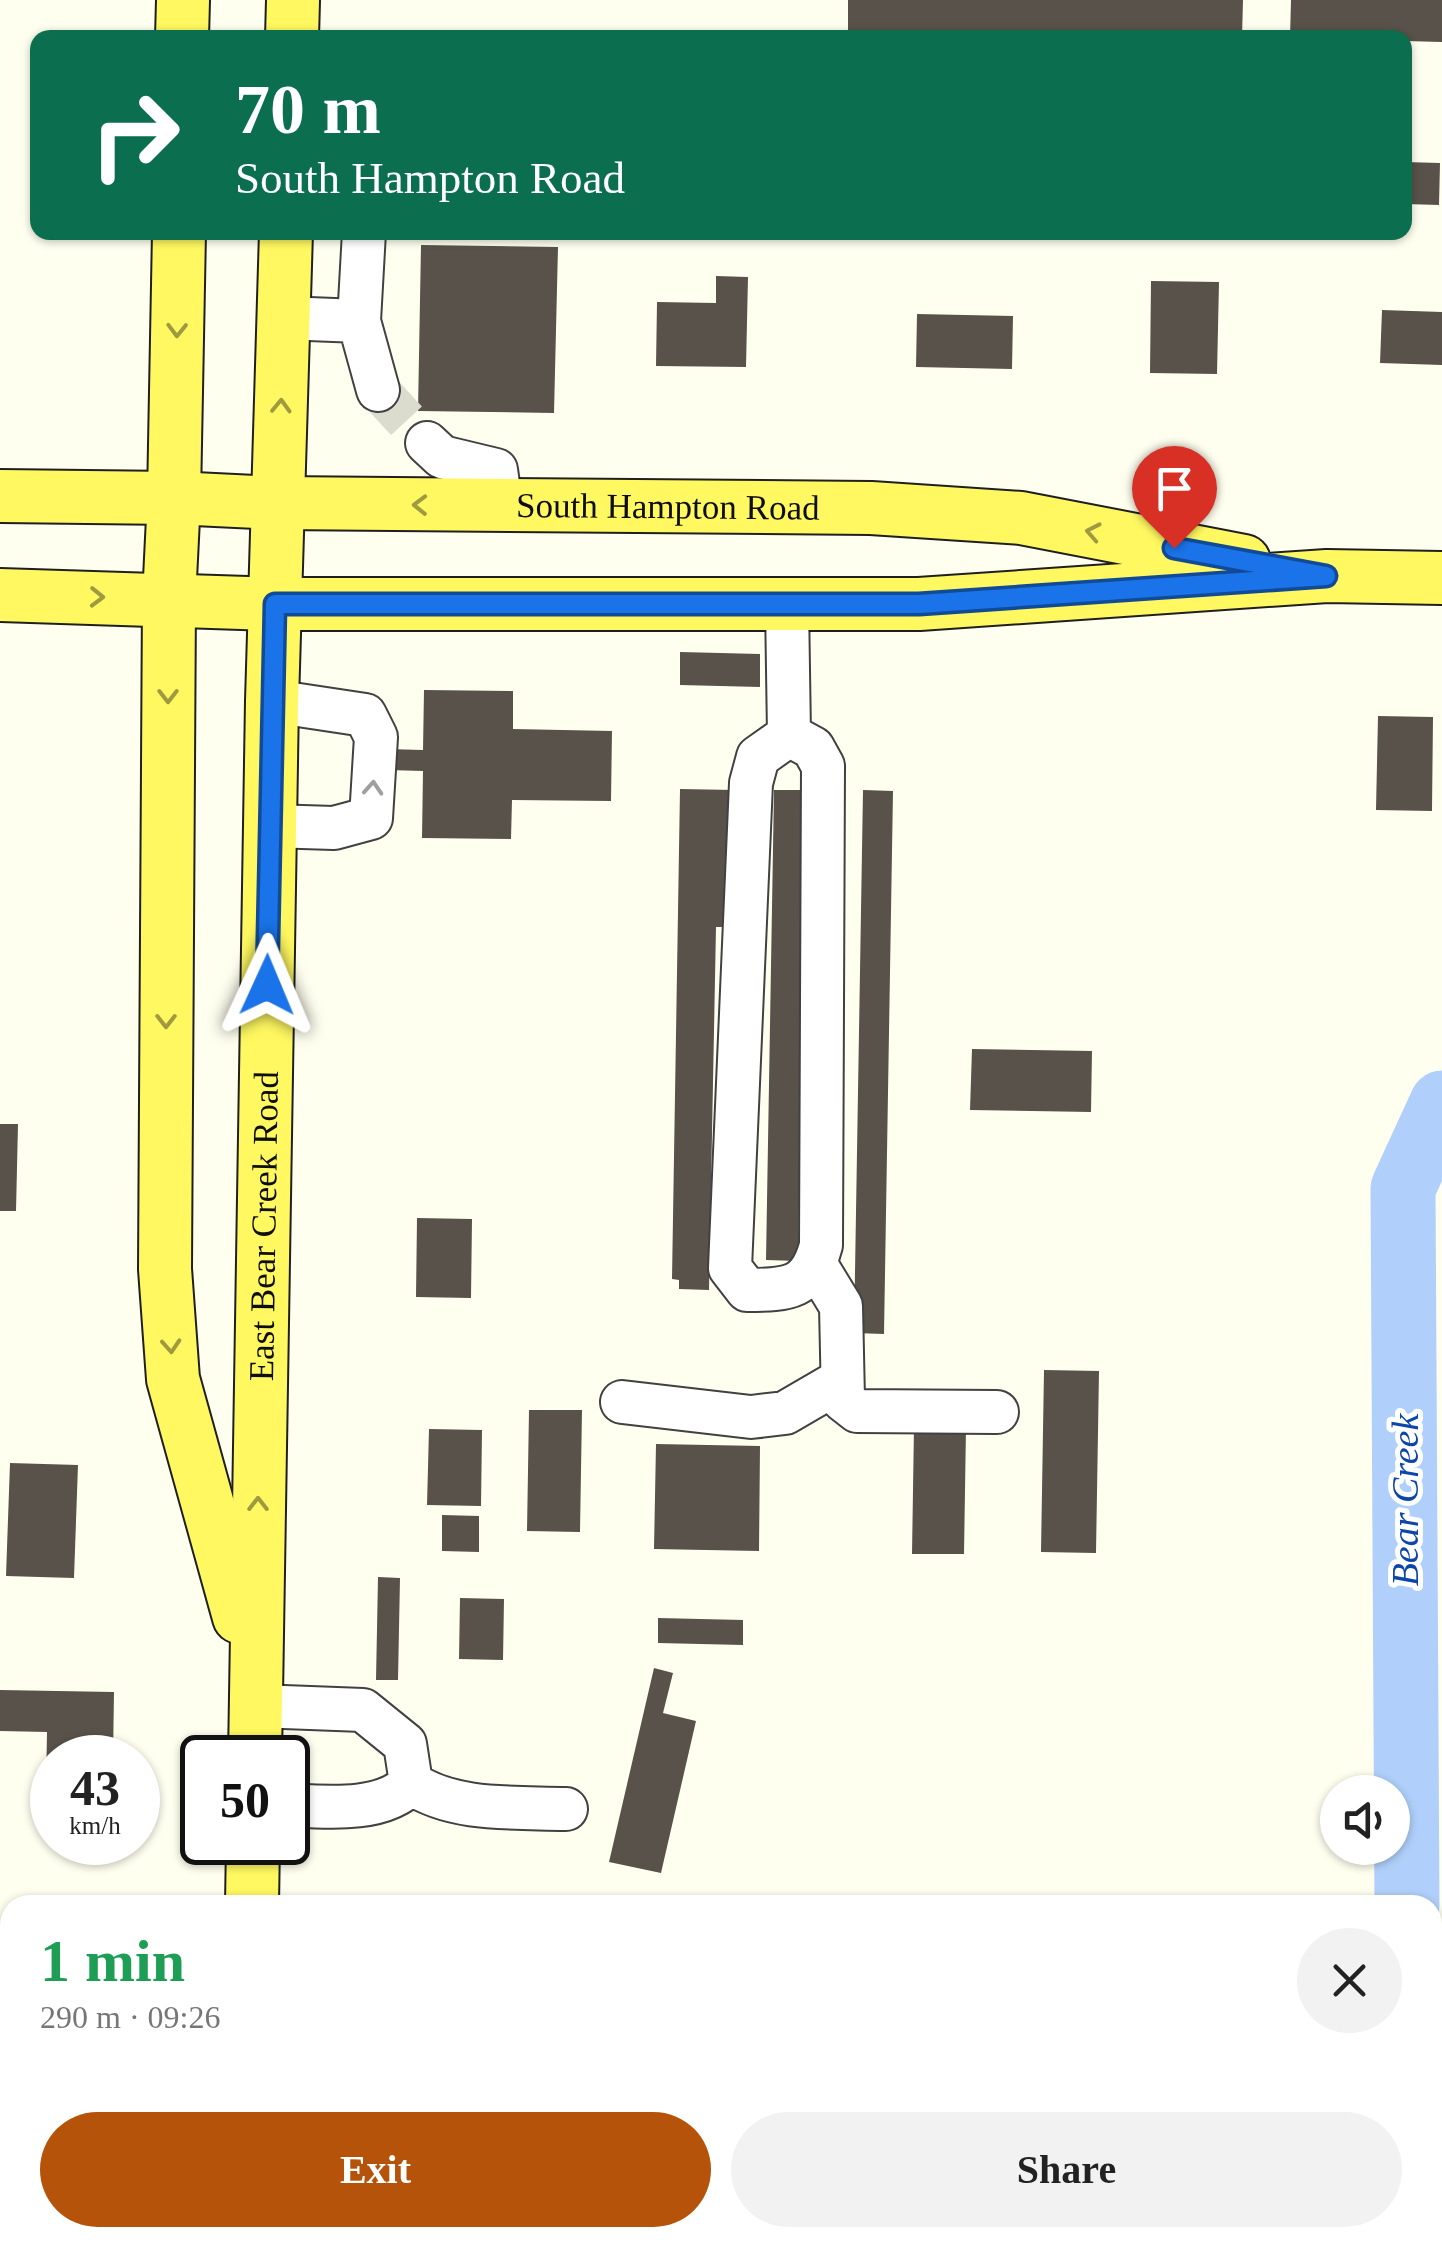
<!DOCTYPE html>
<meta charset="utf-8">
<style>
:root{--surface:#fff;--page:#f2f2f2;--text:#222;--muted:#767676;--accent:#b45309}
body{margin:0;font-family:"Times New Roman",serif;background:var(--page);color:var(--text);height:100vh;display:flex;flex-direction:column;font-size:38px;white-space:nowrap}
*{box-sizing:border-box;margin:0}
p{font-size:32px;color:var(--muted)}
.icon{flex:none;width:55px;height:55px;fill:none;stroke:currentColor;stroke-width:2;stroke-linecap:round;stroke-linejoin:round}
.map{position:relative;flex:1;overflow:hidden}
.panel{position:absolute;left:0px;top:1895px;width:1442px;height:352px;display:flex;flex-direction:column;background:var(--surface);border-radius:30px 30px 0 0;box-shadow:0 2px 8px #0004}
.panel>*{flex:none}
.guide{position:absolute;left:30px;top:30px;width:1382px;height:210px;border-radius:20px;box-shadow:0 2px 8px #0004;background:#0b6e4f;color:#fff;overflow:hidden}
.controls{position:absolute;left:1320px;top:1775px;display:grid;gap:20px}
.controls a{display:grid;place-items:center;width:90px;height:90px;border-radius:50%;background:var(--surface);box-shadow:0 2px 8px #0004;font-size:50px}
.speed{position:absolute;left:30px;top:1735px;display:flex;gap:20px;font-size:50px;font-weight:700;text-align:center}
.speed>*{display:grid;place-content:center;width:130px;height:130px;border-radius:50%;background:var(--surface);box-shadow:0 2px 8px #0004;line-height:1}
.speed small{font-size:25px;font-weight:400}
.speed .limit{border:5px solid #111;border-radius:15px;background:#fff;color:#111}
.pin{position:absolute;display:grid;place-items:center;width:85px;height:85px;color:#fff;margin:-102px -42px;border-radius:50% 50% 50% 0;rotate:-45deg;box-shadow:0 0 10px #0007}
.pin .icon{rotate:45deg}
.me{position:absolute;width:110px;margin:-55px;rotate:1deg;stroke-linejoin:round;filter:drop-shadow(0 0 8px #0008)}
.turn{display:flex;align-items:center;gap:35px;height:210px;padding:0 40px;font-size:45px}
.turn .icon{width:130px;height:130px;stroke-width:2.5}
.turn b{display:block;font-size:70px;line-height:85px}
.round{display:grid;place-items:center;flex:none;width:105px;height:105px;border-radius:52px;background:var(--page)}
.overview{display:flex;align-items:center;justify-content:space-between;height:170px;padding:0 40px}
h1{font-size:60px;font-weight:700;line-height:75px;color:#1e9e55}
.action{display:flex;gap:20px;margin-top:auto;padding:20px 40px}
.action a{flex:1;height:115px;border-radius:60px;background:var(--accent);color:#fff;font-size:40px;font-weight:700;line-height:115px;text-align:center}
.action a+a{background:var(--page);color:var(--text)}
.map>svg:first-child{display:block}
</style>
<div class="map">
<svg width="1442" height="2247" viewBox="0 0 1442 2247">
<rect width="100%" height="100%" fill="#fffff0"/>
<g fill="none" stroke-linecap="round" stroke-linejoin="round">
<path stroke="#b0d0fb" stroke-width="65" d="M 1407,1905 L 1403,1188 L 1442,1103
M 711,2247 L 714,2238"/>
</g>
<path fill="#58524a" d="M 848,0 L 1243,0 L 1242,38 L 848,33 Z
M 1291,0 L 1442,0 L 1442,42 L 1405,41 L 1405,38 L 1290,38 Z
M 1405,162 L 1440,163 L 1439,205 L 1405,204 Z
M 421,245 L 558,247 L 554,413 L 418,411 Z
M 716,276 L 748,277 L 746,367 L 656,366 L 657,302 L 716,303 Z
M 1151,281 L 1219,282 L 1217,374 L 1150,373 Z
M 1382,310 L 1442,312 L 1442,365 L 1380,363 Z
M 917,314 L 1013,316 L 1012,369 L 916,367 Z
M 680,652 L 760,654 L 760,687 L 680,685 Z
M 424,690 L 513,691 L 513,729 L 612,731 L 611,801 L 512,800 L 511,839 L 422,838 L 423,771 L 387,770 L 387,749 L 423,750 Z
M 1378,716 L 1433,717 L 1432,811 L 1376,810 Z
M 680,789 L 735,790 L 732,927 L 716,927 L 709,1290 L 679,1289 L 679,1280 L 672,1279 Z
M 774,790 L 806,790 L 798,1261 L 766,1260 Z
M 863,790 L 893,791 L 884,1334 L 854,1333 Z
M 972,1049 L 1092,1051 L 1091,1112 L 970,1110 Z
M 0,1124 L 18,1124 L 16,1211 L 0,1211 Z
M 417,1218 L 472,1219 L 471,1298 L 416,1297 Z
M 1044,1370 L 1099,1371 L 1096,1553 L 1041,1552 Z
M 529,1410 L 582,1410 L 580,1532 L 527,1531 Z
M 914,1426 L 966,1427 L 964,1554 L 912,1554 Z
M 429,1429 L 482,1430 L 481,1506 L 427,1505 Z
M 656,1444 L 760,1446 L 759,1551 L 654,1549 Z
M 10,1463 L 78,1465 L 74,1578 L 6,1576 Z
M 442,1515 L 479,1516 L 479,1552 L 442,1551 Z
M 378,1577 L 400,1578 L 398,1680 L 376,1680 Z
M 460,1598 L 504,1599 L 503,1660 L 459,1659 Z
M 658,1618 L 743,1620 L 743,1645 L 658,1643 Z
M 654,1668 L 673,1673 L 663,1713 L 696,1721 L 661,1873 L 609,1862 Z
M 0,1690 L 114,1692 L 113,1758 L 52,1758 L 52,1788 L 46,1788 L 47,1732 L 0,1731 Z"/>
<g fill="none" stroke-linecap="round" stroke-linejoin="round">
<path stroke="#dbdbce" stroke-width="42" stroke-dasharray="42 21" stroke-linecap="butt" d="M 378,390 L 427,443"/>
<g stroke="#414141" stroke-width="46">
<path id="minor" d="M 284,318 L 359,321 L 378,390
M 359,321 L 364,232
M 427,443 L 442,457 L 496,470 L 501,505
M 787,604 L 789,735 L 813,748 L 823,766 L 821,1245 C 810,1289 788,1290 747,1290 L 730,1268 L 751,783 L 758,757 L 789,735
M 270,826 L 334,828 L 371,818 L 376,737 L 365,715 L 272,701
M 816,1265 L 841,1306 L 843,1400 L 857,1411 L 997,1412
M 622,1402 L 751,1417 L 785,1413 L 840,1381
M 257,1706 L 363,1710 L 405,1744 L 411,1783 C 384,1813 325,1807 288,1805
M 411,1783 C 454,1812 515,1807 566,1809"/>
</g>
<g stroke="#1f1f1f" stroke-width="56">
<g id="major">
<path d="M 182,38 L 183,0"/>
<path d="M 292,38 L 293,0"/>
<path d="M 179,232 L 174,498 L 169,599 L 165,1269 L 173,1379 L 239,1617"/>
<path id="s1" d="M 0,496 L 174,498 L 278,503 L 871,508 L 1021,518 L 1244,561"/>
<path d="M 0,595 L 275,604 L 919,604 L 1327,576 L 1442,578"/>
<path id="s2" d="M 255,1758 L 272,701 L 286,232"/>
<path d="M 252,1905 L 253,1842"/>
<path d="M 247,2247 L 247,2238"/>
</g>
</g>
<use href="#minor" stroke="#fff" stroke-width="42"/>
<use href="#major" stroke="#fff860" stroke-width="52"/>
</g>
<defs><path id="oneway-chevron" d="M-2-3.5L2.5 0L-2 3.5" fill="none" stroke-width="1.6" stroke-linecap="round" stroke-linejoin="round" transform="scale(2.5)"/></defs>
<g stroke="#9f9a3f">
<use href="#oneway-chevron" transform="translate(177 330) rotate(91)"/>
<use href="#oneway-chevron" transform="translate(281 406) rotate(-88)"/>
<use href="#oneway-chevron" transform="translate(420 505) rotate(-179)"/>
<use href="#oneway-chevron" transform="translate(1093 532) rotate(-169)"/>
<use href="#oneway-chevron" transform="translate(97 597) rotate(1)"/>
<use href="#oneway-chevron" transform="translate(168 696) rotate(90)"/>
<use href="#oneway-chevron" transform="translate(166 1021) rotate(90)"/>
<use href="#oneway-chevron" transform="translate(171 1346) rotate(86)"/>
<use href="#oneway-chevron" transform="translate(258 1504) rotate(-90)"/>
</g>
<use stroke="#9f9f9f" href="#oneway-chevron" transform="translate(373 788) rotate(-86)"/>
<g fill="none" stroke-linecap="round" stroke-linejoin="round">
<g stroke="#114b97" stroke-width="25">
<path id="route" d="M 267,985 L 275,604 L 919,604 L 1326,576 L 1174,548"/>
</g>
<use href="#route" stroke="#1a73e8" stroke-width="18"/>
</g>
<g text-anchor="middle" stroke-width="10" stroke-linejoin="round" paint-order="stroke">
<g font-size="35" fill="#0e0e0e" stroke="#fff">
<text dy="12" stroke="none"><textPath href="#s1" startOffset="668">South Hampton Road</textPath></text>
<text dy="12" stroke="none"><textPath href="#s2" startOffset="532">East Bear Creek Road</textPath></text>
</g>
<g font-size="38" font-style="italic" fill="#0d46aa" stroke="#fff">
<text transform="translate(1405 1500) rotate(-90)" y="13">Bear Creek</text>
</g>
</g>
</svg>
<div class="controls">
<a><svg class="icon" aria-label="sound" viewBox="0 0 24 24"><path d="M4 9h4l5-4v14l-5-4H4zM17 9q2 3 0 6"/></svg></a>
</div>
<div class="speed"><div>43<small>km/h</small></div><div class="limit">50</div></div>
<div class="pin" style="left:1174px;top:548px;background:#d93025"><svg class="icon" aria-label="arrive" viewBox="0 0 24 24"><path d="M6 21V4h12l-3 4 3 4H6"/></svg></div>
<svg class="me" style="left:267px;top:985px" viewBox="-20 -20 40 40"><path d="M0-17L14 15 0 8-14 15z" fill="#1a73e8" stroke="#fff" stroke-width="4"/></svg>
<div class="guide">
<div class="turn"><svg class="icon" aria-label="right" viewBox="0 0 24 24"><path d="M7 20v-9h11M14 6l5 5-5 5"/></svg><div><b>70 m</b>South Hampton Road</div></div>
</div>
<section class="panel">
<div class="overview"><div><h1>1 min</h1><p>290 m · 09:26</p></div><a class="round"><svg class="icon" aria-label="close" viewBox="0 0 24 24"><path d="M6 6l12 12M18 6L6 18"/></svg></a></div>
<div class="action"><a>Exit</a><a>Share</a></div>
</section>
</div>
